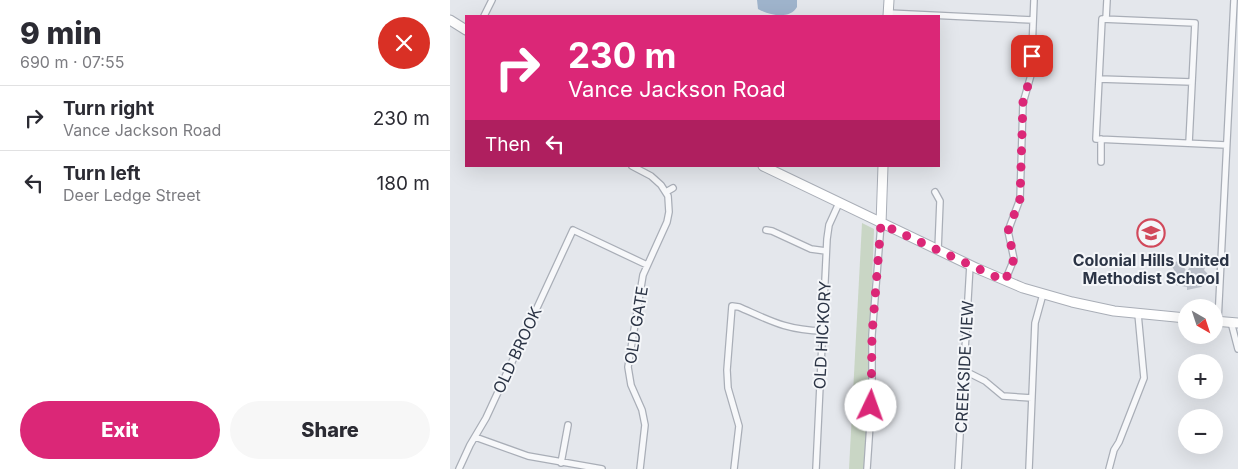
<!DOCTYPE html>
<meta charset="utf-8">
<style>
:root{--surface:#fff;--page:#f7f7f7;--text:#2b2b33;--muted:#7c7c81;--line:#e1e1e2;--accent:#db2777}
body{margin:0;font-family:Inter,sans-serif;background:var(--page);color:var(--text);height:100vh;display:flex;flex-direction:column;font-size:19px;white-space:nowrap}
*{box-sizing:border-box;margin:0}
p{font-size:16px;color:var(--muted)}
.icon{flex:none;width:28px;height:28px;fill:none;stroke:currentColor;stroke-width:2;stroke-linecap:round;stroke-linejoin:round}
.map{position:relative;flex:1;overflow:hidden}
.sheet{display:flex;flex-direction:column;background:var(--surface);width:450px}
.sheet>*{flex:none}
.guide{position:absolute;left:15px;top:15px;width:475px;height:152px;border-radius:0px;box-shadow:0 5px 20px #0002;background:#db2777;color:#fff;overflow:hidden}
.needle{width:32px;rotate:141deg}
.fabs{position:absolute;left:728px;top:299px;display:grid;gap:10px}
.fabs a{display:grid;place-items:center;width:45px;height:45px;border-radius:50%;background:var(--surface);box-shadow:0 5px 20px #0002;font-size:25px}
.pin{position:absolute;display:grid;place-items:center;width:42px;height:42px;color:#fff;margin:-21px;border-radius:10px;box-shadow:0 2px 8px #0006}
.me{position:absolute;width:55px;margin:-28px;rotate:3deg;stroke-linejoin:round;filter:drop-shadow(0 0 4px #0008)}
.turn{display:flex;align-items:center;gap:18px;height:105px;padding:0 20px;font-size:22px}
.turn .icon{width:65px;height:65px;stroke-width:2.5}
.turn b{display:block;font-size:35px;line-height:42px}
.then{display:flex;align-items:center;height:48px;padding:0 20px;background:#0003;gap:10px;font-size:19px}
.round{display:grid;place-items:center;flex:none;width:52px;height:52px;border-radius:26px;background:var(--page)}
.headline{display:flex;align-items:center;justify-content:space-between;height:85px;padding:0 20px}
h1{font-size:30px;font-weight:800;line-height:38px}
.cta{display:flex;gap:10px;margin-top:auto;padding:10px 20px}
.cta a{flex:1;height:58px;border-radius:30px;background:var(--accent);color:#fff;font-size:20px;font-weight:800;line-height:58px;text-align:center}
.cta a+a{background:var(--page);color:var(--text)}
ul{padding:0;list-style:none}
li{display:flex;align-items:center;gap:15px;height:65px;padding:0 20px;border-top:1px solid var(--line)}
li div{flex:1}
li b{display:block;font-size:19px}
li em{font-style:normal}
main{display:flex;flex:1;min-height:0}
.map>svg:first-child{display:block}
</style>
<main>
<section class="sheet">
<div class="headline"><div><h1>9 min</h1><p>690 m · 07:55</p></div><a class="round" style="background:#d93025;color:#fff"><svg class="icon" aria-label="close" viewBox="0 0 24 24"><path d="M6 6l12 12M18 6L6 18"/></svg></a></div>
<ul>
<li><svg class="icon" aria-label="right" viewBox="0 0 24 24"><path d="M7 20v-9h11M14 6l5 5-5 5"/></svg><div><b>Turn right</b><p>Vance Jackson Road</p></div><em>230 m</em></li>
<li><svg class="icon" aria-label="left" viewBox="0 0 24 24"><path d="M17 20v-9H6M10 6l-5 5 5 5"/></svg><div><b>Turn left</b><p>Deer Ledge Street</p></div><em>180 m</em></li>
</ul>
<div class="cta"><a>Exit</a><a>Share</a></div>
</section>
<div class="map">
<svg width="788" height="469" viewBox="0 0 788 469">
<rect width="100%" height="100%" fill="#e4e7ec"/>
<path fill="#c9d6c5" d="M 412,223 L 424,229 L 415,469 L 399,469 Z"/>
<path fill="#9fb4cc" d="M 307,0 L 347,0 L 347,7 C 340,20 319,15 308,9 Z"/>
<path fill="#bbc0ca" d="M 729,260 L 737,272 L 743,260 L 755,268 L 754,270 L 759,275 L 758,282 L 751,287 L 737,290 L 737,287 L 726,285 L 730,279 L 721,265 Z"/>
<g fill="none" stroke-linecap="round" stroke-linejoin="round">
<g stroke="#a9aeb7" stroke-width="8">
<path id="minor" d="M 438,13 L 583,20
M 34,16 L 42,0
M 656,19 L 657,0
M 649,79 L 742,82
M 739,143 L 745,23 L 652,19 L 646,139 L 776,145
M 651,162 L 651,139
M 182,166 L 201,176 L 211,185 L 218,196 L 219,212 L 217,222 L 193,275 L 178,367 L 181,385 L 192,410 L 195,425 L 190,469
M 216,192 L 223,188
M 485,192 L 490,201 L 488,250
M 316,230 L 322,231 L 361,249 L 376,251
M 555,281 L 564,259 L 558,231 L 570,199 L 573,103 L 581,75 L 584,0
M 768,321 L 784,0
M 781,322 L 788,349
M 513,370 L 535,381 L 553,396 L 582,398
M 25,437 L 78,456 L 152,469
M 111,463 L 118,425
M 9,469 L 20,445 L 36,418 L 123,230 L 197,265
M 284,469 L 289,426 L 278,388 L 277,370 L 282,306 L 289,307 C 321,321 336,330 373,331
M 366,469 L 377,239 L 379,225 L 389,203
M 417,469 L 422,395 L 422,335 L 431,224
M 508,469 L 520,265
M 579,469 L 585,323 L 593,294
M 659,469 L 664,450 L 669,442 L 694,378 L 688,314"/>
</g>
<g stroke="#a9aeb7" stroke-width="11">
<path id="secondary" d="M 438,16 L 439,0
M 0,20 L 16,30
M 313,166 L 526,268 L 573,288 L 622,302 L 664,311 L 736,318
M 431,224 L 433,166
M 764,321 L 788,323"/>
</g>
<use href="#minor" stroke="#f7f8fa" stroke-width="5.5"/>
<use href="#secondary" stroke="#fff" stroke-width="9"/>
</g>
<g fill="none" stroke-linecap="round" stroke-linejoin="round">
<path stroke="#db2777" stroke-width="9" stroke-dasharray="0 16.2" d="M 421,406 L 422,335 L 431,224 L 555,281 L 564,259 L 558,231 L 570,199 L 573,102 L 581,75 L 582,56"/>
</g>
<defs>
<g id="school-ring" transform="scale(1.4375)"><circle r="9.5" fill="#f4f6f9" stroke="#d1495b" stroke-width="1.5"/><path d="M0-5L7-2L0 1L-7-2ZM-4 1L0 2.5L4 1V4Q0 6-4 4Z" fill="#d1495b"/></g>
</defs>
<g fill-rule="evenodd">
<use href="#school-ring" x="701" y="233"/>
</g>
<g text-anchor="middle" stroke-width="4" stroke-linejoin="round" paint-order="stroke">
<g font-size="16" font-weight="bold" fill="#2b3445" stroke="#f4f6f9">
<text x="701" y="266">Colonial Hills United<tspan x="701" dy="18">Methodist School</tspan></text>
</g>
<g font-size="16" fill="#2b3445" stroke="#f4f6f9">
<text transform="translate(186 325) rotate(-81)" y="6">OLD GATE</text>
<text transform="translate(372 335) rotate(-87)" y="6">OLD HICKORY</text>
<text transform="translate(67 350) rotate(-65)" y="6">OLD BROOK</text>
<text transform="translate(514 367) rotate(-87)" y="6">CREEKSIDE VIEW</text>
</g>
</g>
</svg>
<div class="fabs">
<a><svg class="needle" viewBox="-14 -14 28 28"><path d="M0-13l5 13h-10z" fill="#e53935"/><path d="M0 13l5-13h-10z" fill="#7c7c81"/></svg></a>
<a>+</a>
<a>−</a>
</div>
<div class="pin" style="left:582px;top:56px;background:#d93025"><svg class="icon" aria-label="arrive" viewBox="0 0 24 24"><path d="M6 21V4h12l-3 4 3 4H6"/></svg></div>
<svg class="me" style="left:421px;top:406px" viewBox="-20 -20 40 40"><circle r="19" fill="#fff"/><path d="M0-13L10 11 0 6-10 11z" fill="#db2777"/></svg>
<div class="guide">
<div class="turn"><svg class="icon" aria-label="right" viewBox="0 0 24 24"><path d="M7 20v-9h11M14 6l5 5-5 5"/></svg><div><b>230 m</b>Vance Jackson Road</div></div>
<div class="then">Then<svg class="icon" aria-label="left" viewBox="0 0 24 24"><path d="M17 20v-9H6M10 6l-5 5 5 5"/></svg></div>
</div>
</div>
</main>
